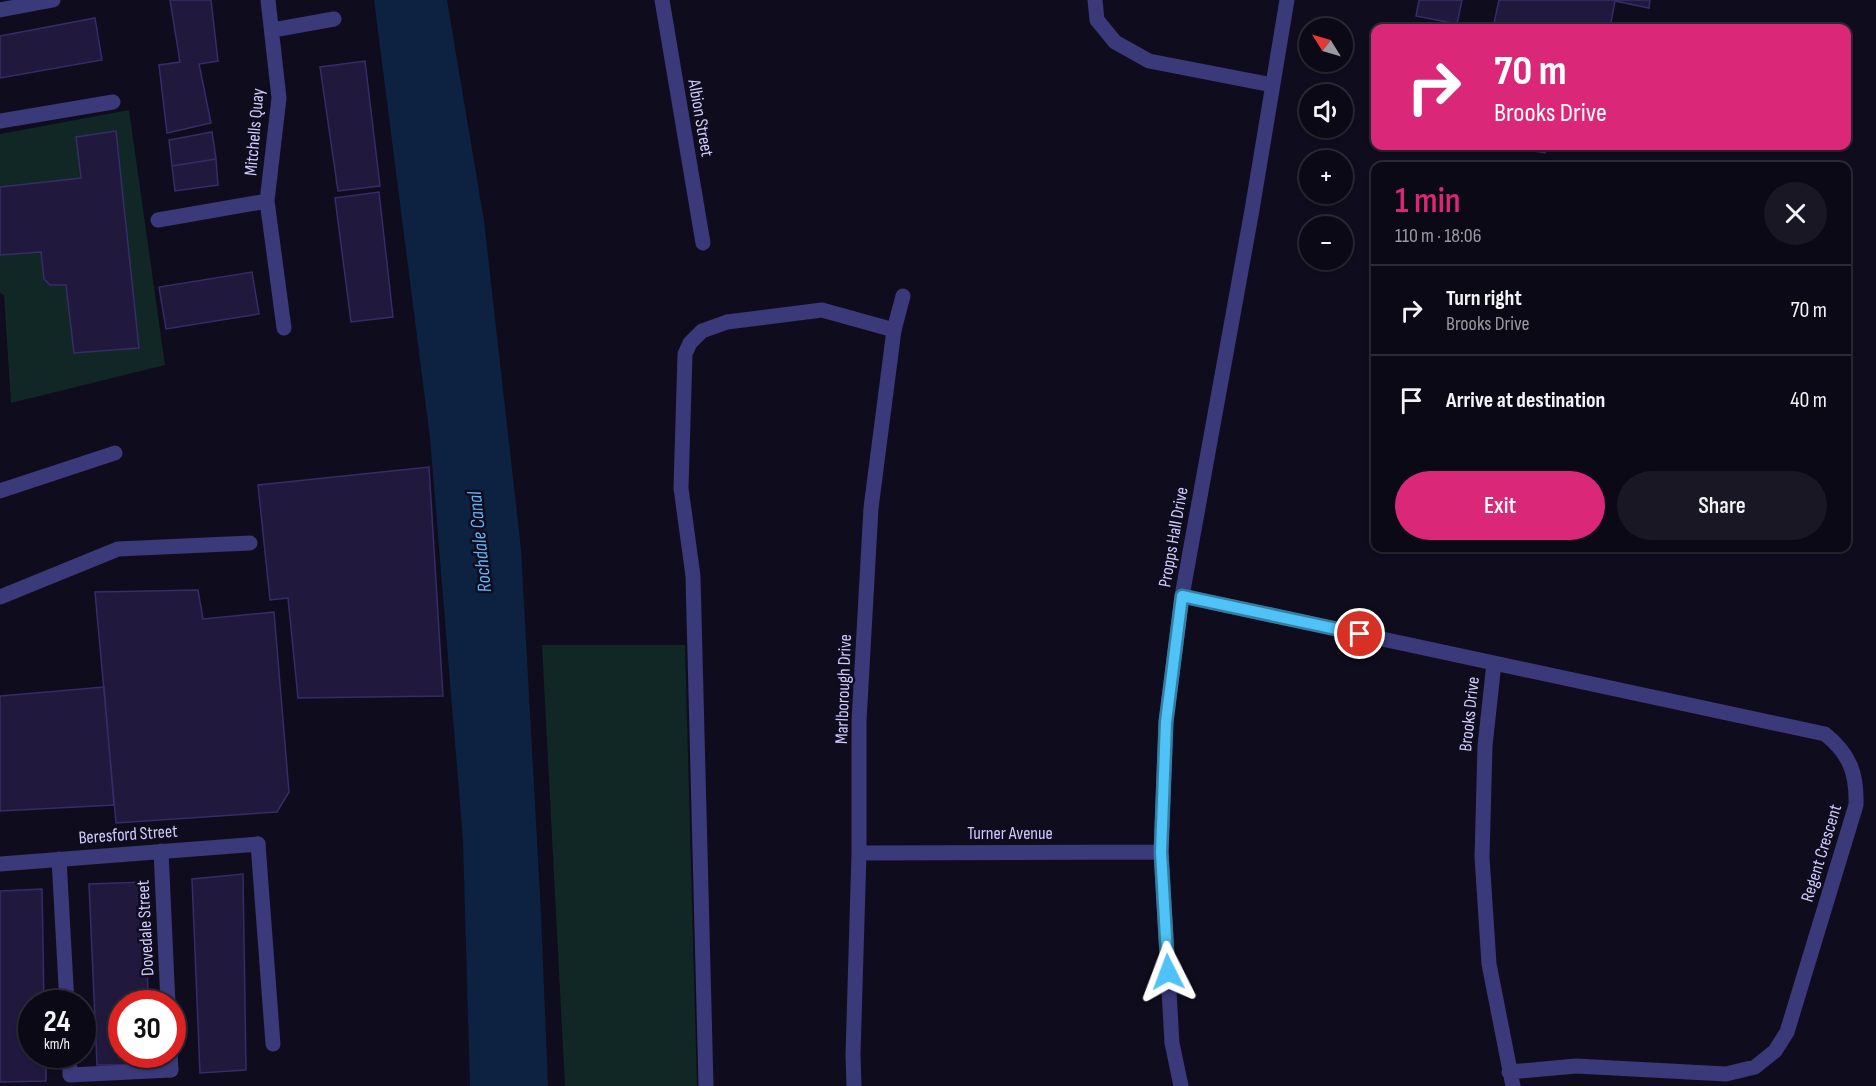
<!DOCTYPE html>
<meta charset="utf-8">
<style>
:root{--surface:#0b0916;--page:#191723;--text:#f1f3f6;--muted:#9a9aa1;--line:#2b2a35;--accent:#db2777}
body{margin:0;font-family:"Sofia Sans Condensed",sans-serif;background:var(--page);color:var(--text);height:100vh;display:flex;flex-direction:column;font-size:22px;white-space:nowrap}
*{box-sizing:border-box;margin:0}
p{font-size:20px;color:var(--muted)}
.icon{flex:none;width:33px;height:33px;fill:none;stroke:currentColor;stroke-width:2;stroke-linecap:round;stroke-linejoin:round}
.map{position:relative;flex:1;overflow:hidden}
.sheet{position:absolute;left:1371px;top:162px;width:480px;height:390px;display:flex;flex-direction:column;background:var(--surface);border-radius:12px;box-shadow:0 2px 4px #0004,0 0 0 2px var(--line)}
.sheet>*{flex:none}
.top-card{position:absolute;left:1371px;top:24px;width:480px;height:126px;border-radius:12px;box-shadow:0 2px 4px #0004,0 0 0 2px var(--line);background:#db2777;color:#fff;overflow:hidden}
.needle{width:39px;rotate:307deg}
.controls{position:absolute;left:1299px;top:18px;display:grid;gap:12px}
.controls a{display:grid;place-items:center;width:54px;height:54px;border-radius:50%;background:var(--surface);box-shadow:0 2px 4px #0004,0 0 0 2px var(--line);font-size:30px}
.speed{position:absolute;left:18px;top:990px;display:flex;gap:12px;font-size:30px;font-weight:700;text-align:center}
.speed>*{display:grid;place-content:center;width:78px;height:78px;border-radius:50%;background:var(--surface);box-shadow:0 2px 4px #0004,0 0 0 2px var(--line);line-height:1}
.speed small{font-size:15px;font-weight:400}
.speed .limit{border:9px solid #d22;background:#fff;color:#111}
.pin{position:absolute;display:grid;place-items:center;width:51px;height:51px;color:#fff;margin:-26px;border:3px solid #fff;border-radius:50%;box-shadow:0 2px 6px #0007}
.me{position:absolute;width:66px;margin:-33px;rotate:357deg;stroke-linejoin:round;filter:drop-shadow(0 0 4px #0008)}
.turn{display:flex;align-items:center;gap:21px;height:126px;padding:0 24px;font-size:27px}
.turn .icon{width:78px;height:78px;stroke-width:2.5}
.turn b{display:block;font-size:42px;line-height:51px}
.round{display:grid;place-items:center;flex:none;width:63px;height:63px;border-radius:32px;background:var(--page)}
.head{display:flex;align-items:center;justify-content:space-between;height:102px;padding:0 24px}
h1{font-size:36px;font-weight:600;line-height:45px;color:var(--accent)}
.action{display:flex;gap:12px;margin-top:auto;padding:12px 24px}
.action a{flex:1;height:69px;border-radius:36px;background:var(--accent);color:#fff;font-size:24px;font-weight:600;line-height:69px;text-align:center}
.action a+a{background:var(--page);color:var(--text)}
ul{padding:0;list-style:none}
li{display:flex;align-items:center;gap:18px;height:90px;padding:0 24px;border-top:2px solid var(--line)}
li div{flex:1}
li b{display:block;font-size:22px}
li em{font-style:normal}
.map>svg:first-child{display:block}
</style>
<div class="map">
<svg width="1876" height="1086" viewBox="0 0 1876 1086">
<rect width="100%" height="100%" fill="#0f0c1d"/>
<path fill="#102725" d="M 129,110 L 165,365 L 11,403 L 4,295 L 0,293 L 0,255 L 41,252 L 44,279 L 50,285 L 66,285 L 74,353 L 139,348 L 116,131 L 76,137 L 81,178 L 0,187 L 0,134 Z
M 542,645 L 685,645 L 697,1086 L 565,1086 Z"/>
<path fill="#0d2240" d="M 374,0 L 447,0 L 484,221 L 521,549 L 541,914 L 548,1086 L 470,1086 L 463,840 L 430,438 Z"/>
<path fill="#20193d" stroke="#362c68" stroke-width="1.5" d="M 170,0 L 211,0 L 218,61 L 199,64 L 211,123 L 167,133 L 159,65 L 180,62 Z
M 1419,0 L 1462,0 L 1457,24 L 1416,16 Z
M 1499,0 L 1650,0 L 1649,8 L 1615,1 L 1610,28 L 1493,28 Z
M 95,18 L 102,60 L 0,78 L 0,36 Z
M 365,61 L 380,186 L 338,191 L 320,67 Z
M 116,131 L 139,348 L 74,353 L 66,285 L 50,285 L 44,279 L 41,252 L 0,255 L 0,187 L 81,178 L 76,137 Z
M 212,132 L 216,159 L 172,166 L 169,140 Z
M 1507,146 L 1547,146 L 1545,153 Z
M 216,159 L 218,185 L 175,191 L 172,166 Z
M 379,192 L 393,317 L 351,322 L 335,198 Z
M 252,272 L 259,314 L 166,329 L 159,287 Z
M 429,467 L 443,696 L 298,698 L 288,598 L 270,600 L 258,485 Z
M 198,590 L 203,619 L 274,612 L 289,792 L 277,812 L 116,823 L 95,592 Z
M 104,687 L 114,805 L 0,811 L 0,696 Z
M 243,874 L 246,1070 L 200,1073 L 192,879 Z
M 146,882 L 148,1004 L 122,1004 L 122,1054 L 149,1054 L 149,1065 L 97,1065 L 89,884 Z
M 42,889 L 44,1004 L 32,1004 L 32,1054 L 46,1054 L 46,1081 L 0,1082 L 0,891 Z"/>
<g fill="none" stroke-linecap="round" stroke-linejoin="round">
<path stroke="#3a397a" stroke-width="15" d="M 1095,0 L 1097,20 L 1115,42 L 1149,61 L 1272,85
M 0,121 L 113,102
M 0,597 L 118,549 L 250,543
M 258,844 L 273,1044
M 59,859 L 67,1004
M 69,1054 L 70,1075 L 171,1070
M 706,1086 L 693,576 L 681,488 L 685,354 L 690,343 L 702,331 L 727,322 L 822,310 L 894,330"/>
<path stroke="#3a397a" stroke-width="15" d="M 268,0 L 279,98 L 267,201 L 284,328
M 662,0 L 703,243
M 0,10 L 53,0
M 273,30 L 334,19
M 158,220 L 267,201
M 0,491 L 115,453
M 1182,596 L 1825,734 C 1850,754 1857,774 1856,805 L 1787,1032 L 1775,1051 L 1755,1067 L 1726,1074 L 1576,1066 L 1509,1072
M 1494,663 L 1485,746 L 1482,857 L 1489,964 L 1513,1086
M 161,851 L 168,1004
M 859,853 L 1161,852
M 0,864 L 258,844
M 170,1054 L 171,1070
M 854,1086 L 853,1055 L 859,853 L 859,721 L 871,508 L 894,330 L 903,296
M 1181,1086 L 1172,1043 L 1161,852 L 1166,722 L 1182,596 L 1252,210 L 1287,0"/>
</g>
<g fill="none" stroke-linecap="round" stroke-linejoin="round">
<g stroke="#337fa1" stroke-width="15">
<path id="route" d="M 1168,972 L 1161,852 L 1166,722 L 1182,596 L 1360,634"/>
</g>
<use href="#route" stroke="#4fc3f7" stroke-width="10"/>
</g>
<g text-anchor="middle" stroke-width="5" stroke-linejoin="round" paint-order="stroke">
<g font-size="18" fill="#cfcbfd" stroke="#0f0c1d">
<text transform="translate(701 118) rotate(80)" y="6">Albion Street</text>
<text transform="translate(254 132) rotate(-85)" y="6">Mitchells Quay</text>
<text transform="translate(1173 537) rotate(-80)" y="6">Propps Hall Drive</text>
<text transform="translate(843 689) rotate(-88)" y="6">Marlborough Drive</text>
<text transform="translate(1469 714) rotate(-84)" y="6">Brooks Drive</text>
<text x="1010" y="839">Turner Avenue</text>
<text transform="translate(128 834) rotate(-4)" y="6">Beresford Street</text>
<text transform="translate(1821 853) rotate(-73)" y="6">Regent Crescent</text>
<text transform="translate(145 928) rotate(-93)" y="6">Dovedale Street</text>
</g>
<g font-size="20" font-style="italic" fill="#5db5f9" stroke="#0f0c1d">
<text transform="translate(479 542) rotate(-96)" y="7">Rochdale Canal</text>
</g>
</g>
</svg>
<div class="controls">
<a><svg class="needle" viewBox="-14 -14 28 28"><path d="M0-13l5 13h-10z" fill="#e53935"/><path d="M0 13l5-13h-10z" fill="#9a9aa1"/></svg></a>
<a><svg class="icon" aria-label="sound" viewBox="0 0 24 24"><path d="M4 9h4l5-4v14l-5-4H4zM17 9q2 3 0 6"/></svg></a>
<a>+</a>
<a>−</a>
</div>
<div class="speed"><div>24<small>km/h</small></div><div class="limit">30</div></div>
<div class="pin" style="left:1360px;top:634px;background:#d93025"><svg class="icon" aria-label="arrive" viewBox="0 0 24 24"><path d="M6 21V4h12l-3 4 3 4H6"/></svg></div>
<svg class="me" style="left:1168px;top:972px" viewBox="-20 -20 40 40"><path d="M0-17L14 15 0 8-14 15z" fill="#4fc3f7" stroke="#fff" stroke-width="4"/></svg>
<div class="top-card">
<div class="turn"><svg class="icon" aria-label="right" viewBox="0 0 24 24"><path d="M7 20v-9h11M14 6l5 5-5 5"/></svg><div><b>70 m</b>Brooks Drive</div></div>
</div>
<section class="sheet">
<div class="head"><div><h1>1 min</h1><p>110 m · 18:06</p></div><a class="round"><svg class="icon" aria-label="close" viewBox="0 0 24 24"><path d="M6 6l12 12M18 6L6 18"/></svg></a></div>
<ul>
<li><svg class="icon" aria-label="right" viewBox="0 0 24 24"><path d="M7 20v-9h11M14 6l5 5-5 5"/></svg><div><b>Turn right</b><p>Brooks Drive</p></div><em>70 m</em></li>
<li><svg class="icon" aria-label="arrive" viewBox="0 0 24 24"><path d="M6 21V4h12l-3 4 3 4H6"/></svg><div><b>Arrive at destination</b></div><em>40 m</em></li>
</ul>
<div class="action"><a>Exit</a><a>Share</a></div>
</section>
</div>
